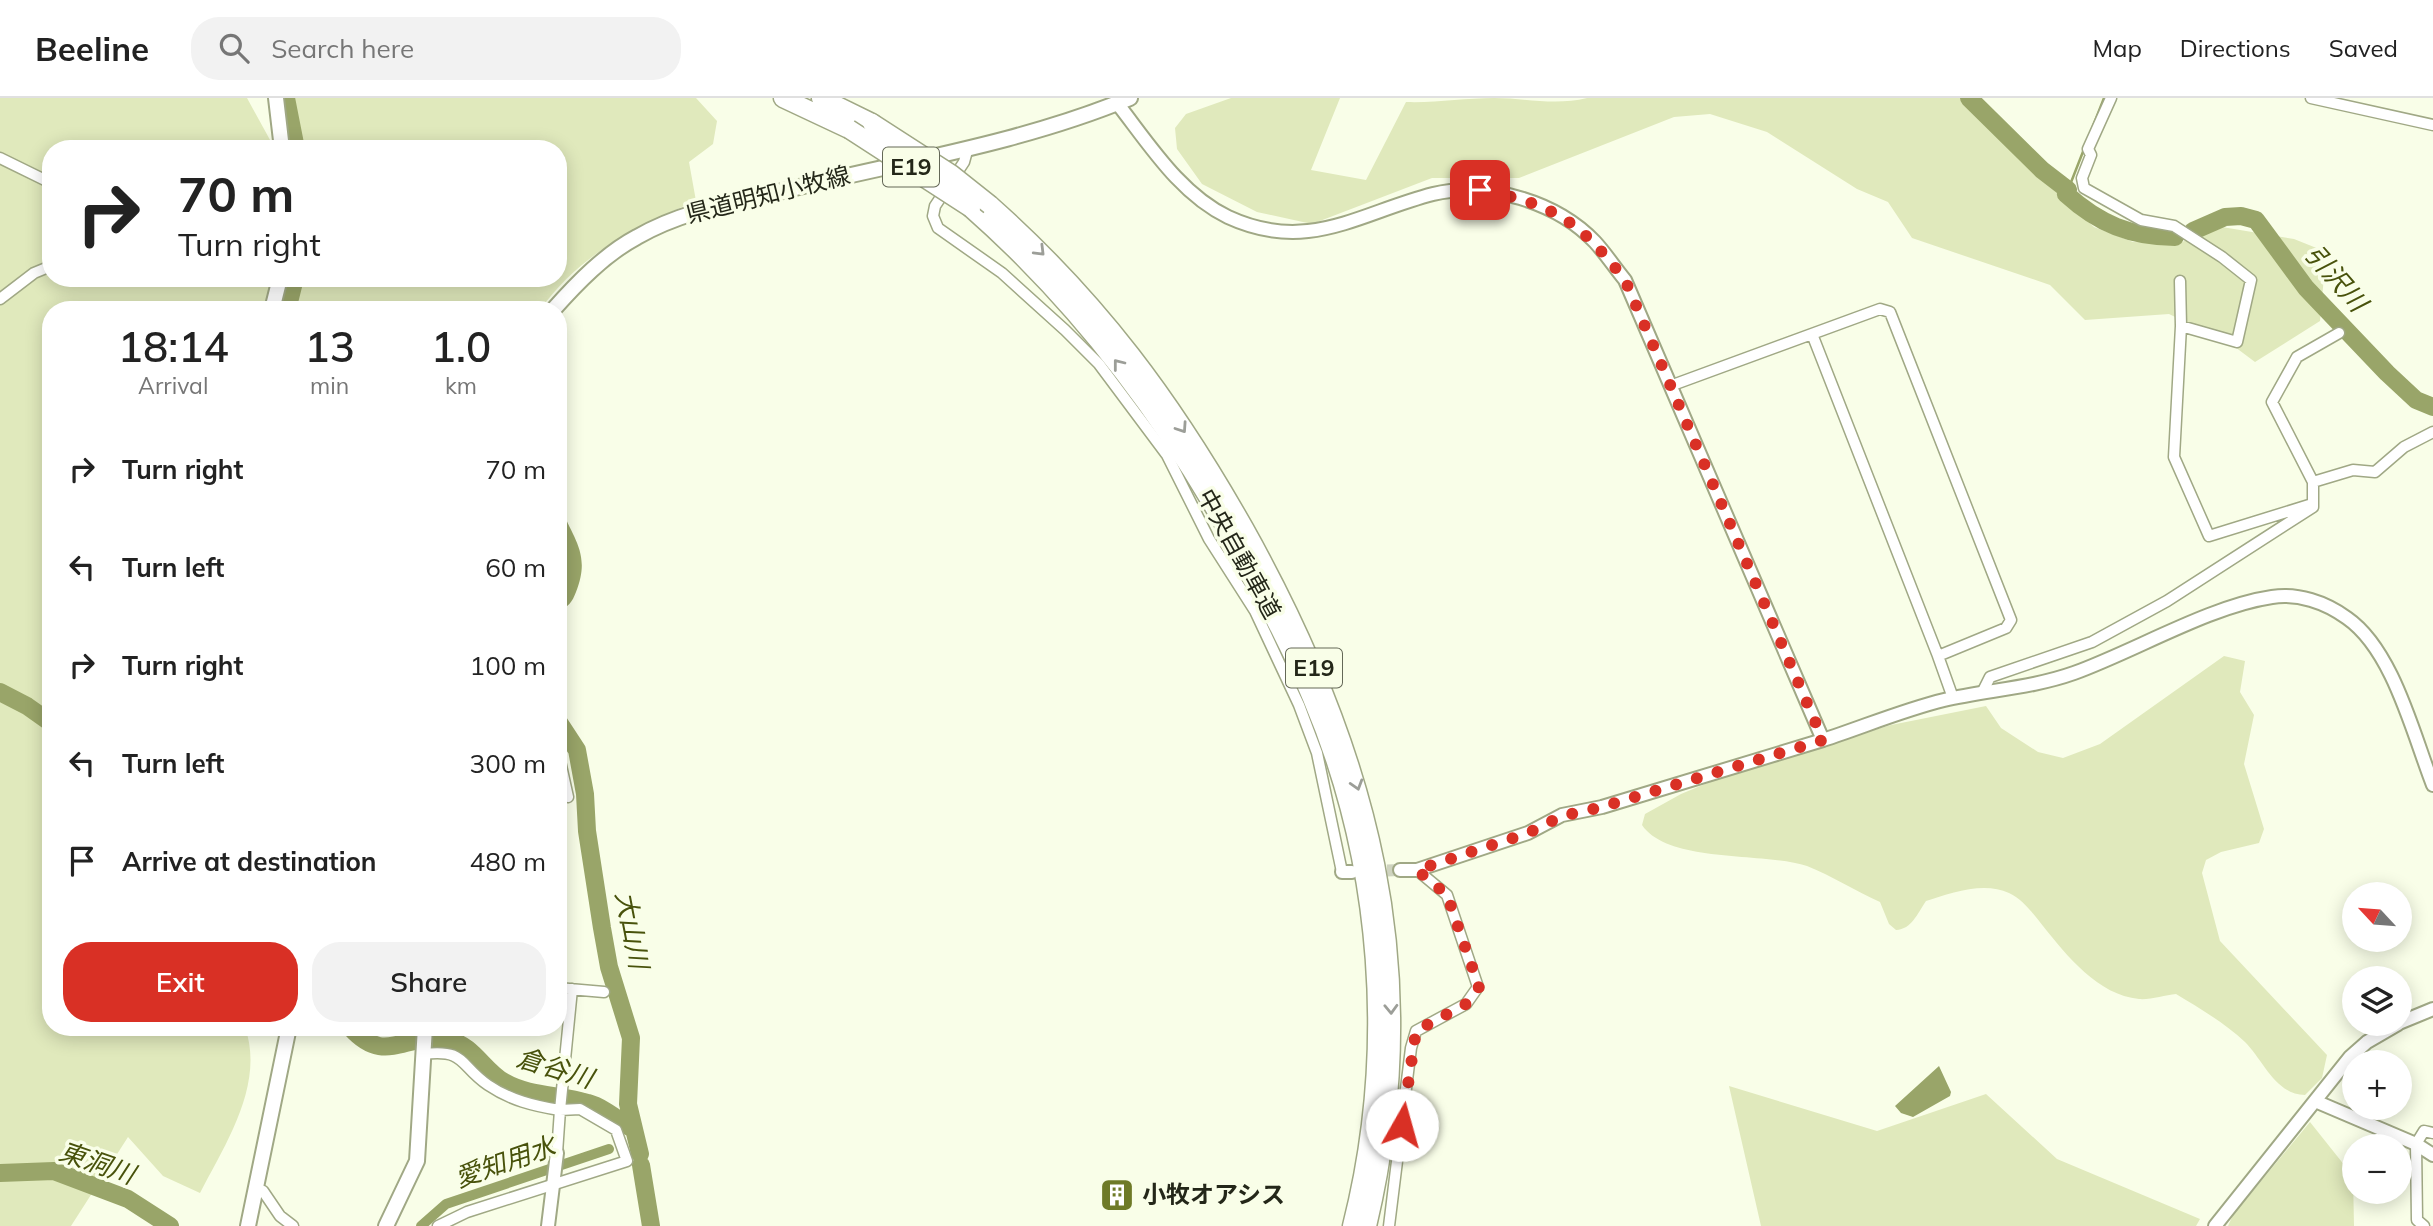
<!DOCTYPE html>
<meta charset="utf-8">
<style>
:root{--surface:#fff;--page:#f2f2f2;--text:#222;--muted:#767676;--line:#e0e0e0;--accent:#d93025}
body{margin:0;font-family:Mulish,"Noto Sans JP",sans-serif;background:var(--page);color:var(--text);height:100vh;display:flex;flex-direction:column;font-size:26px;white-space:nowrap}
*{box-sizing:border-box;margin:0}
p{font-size:23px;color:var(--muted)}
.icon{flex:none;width:38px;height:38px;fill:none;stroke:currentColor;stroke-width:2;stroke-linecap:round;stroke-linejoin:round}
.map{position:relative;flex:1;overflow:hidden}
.details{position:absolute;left:42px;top:203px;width:525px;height:735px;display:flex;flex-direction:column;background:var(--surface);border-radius:28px;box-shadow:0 4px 18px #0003}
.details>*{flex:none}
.banner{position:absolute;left:42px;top:42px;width:525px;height:147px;border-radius:28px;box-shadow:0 4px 18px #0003;background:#fff;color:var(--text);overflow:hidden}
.needle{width:46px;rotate:296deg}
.controls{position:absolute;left:2342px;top:784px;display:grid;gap:14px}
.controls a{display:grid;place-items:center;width:70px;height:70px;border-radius:50%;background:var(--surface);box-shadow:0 4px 18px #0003;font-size:35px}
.pin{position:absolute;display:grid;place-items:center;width:60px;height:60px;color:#fff;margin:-30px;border-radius:14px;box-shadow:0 4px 10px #0006}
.me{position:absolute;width:77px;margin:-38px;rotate:7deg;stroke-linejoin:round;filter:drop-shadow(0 0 5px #0008)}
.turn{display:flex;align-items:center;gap:24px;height:147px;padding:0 21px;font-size:32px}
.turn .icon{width:91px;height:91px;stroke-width:2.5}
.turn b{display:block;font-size:49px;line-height:60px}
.eta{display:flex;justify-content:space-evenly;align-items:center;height:119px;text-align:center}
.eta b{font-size:42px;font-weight:600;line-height:49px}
.primary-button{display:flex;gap:14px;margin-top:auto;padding:14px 21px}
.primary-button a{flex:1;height:80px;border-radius:28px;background:var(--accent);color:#fff;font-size:28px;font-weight:600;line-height:80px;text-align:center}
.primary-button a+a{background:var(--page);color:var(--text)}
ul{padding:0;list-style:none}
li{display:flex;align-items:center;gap:21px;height:98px;padding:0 21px}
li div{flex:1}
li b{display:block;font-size:26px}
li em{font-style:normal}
header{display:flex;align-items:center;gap:42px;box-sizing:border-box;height:98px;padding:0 35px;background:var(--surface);border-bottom:2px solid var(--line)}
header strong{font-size:33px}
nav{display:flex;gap:38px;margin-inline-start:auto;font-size:24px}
.search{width:490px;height:63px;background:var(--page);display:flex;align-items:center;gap:18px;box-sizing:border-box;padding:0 24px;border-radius:28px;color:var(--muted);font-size:26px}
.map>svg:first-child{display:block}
</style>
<header>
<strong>Beeline</strong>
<div class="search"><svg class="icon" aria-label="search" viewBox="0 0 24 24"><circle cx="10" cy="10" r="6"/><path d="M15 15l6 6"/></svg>Search here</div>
<nav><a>Map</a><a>Directions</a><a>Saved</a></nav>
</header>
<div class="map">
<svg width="2433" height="1128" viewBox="0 0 2433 1128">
<rect width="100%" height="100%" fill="#f9fee8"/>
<path fill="#e0e9bc" d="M 0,0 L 247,0 L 275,51 L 51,51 L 51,180 L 558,180 L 558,51 L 304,51 L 294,0 L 696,0 L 717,23 L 713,46 L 689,64 L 696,103 C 636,128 579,157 540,212 L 51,212 L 51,929 L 245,929 C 265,986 226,1045 200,1095 L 163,1078 L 128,1039 L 71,1128 L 0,1128 Z
M 1231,0 L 1340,0 L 1311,72 L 1366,82 L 1406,4 C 1436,5 1465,0 1494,0 C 1525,0 1555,8 1587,0 L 1977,0 L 2038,76 L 2094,129 L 2133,144 L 2179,145 L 2222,129 L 2294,141 L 2319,151 L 2325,167 L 2320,223 L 2255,264 L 2231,246 L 2169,216 L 2085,222 L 2050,187 L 1912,140 L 1888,104 L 1857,91 L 1767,34 L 1710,16 L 1674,19 L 1519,80 L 1432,80 L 1312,126 L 1257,114 L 1202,86 L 1177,51 L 1175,30 L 1186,16 Z
M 2224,558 L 2245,563 L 2240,594 L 2254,617 L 2244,666 L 2264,731 L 2259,745 L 2221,754 L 2206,762 L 2202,775 L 2220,843 L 2327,957 L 2322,980 L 2305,997 C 2276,997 2263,962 2245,944 C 2225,925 2199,910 2176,896 C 2165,897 2150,902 2139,901 C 2098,897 2067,858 2043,828 C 2033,816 2024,802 2009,795 C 1984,783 1950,795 1926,803 C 1917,816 1912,831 1896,832 L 1889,826 L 1880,804 C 1856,793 1832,778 1807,768 C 1768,754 1668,766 1642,727 L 1645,716 L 1681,696 L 1739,672 L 1891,627 L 1986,608 L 2001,630 L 2038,654 L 2063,660 L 2100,646 Z
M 1729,988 L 1877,1033 L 1986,996 L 2057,1061 L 2200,1121 L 2196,1128 L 1761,1128 Z
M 2310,1024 L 2353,1078 L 2354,1128 L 2228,1128 L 2233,1117 Z"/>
<path fill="#99a569" d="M 558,396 C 565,436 594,449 576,494 C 572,504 569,509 558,513 Z
M 1939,968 L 1951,994 L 1950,998 L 1913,1019 L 1901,1015 L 1895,1008 Z"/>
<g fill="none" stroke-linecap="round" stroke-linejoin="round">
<path stroke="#99a569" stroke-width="2.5" d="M 2068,92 L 2104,0"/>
<path stroke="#99a569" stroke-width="10" d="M 421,1128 L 446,1106 L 609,1051"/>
<path stroke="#99a569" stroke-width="18" d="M 286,0 L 296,51
M 1969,0 L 2042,72 L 2068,92 L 2066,96 C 2099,126 2131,139 2175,139
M 2193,133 L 2225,119 L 2241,118 L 2256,122 L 2306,190 L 2387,275 L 2416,302 L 2433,309
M 287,212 L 295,180
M 0,594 L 27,608 L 51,625
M 558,623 L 577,652 L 585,696 L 587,733 L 602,830 L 609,869 L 631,940 L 628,1006 L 640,1056
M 350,929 C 386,970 406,932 449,942 C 473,947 484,973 504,984 C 530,999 560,996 588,1005 C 603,1009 620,1023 634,1032
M 641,1067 L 651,1128
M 0,1075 L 54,1073 L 128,1101 L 170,1128"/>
<path stroke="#ced3bf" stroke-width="12" stroke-dasharray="12 6" stroke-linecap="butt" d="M 1369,773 L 1400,772"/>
<g stroke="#a0a885" stroke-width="13">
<path id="minor" d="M 2111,0 L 2088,51 L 2091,57 L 2082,80 L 2084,90 L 2141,122 L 2174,128 L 2222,159 L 2251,182 L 2237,244 L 2181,228
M 2311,0 L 2433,27
M 967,53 L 964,64 L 935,108 L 933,118 L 938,130 L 1002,175 L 1065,232 L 1099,266 L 1167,357 L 1209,441 L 1255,513 L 1299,607 L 1317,655 L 1342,774
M 0,60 L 51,85
M 2180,183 L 2181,228 L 2174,359 L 2209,438 L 2309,407
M 0,201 L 34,175 L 51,168
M 1812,236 L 1938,558
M 1670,288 L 1880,211 L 1890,214 L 2011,522 L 2006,530 L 1938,558 L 1953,600
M 2313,384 L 2353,372 L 2375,374 L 2404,349 L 2433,334
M 1982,595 L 1990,579 L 2092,544 L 2167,503 L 2313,409 L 2313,384 L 2272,304 L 2297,259 L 2339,235
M 558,654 L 568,699
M 558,890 L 604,894
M 424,956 C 466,951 459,967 488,987 C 510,1002 534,1008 560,1012 L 557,1055
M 255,1090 L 263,1093 L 280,1118 L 293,1128
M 438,1128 L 467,1114 L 627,1063 L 616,1032 L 580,1011 L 560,1012 L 572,891
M 1389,1128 L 1411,950 L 1416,933 L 1466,906 L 1478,889 L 1447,797 L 1417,772
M 2424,1128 L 2417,1122 L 2416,1046 L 2424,1033 L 2433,1035"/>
</g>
<g stroke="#a0a885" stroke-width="16">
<path id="tertiary" d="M 1117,5 C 1149,46 1180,96 1228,119 C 1308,156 1359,115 1433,96 C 1488,83 1557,104 1595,144 C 1606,156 1615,170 1625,182 L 1823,642 C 1863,629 1903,612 1944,602 C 1987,592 2032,590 2074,575 C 2135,553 2210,508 2272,499 C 2298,495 2325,504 2347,520 C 2393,552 2413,636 2433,687
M 1400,772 L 1417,772 L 1528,735 L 1562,717 L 1602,709 L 1823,642
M 1342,774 L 1352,774
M 2399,925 L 2433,911
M 2315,1003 L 2416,1046 L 2433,1057
M 548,1128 L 557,1055
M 2215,1128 L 2350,959 L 2367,944 L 2398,926"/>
</g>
<g stroke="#a0a885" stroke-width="18">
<path id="secondary" d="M 276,0 L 282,51
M 272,212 L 280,180
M 553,212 C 577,185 605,156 637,139 C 682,113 732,105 783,93 C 899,64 1019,46 1130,0
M 248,1128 L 289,929
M 386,1128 L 417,1063 L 425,929"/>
</g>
<g stroke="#a0a885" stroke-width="21">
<path id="motorway" d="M 783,0 L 849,31
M 821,0 L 872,25
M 990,107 C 1099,204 1172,303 1244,430 C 1369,653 1428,873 1367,1128
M 971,110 C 1081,207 1168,323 1238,451 C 1264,500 1291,549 1312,600 C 1382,765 1396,954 1352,1128"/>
</g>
<use href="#minor" stroke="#fff" stroke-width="10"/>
<use href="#tertiary" stroke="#fff" stroke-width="12"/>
<use href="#secondary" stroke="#fff" stroke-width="14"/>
<use href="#motorway" stroke="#fff" stroke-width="18"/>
<g stroke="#a0a885" stroke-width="21" stroke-linecap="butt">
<path id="motorway-bridge" d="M 872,25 L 951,76 L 990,107
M 849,31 L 971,110"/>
</g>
<use href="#motorway-bridge" stroke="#fff" stroke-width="18"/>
</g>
<defs><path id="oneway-chevron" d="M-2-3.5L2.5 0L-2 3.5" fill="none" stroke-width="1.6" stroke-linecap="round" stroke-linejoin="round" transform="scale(1.75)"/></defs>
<g stroke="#9c9e98">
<use href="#oneway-chevron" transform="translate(1040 153) rotate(45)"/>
<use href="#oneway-chevron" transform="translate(1118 266) rotate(-128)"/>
<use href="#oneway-chevron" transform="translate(1182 330) rotate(56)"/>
<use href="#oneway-chevron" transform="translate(1357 687) rotate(73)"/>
<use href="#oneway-chevron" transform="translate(1391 911) rotate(88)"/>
</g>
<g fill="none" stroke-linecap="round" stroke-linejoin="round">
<path stroke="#d93025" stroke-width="12" stroke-dasharray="0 21.6" d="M 1402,1027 L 1416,933 L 1466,906 L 1479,889 L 1447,797 L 1417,772 L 1528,735 L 1562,718 L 1602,709 L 1823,642 L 1625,182 C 1579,123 1554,106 1480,92"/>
</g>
<defs>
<g id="building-square" transform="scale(1.75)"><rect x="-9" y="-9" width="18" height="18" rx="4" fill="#6e7a27" stroke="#f9fee8"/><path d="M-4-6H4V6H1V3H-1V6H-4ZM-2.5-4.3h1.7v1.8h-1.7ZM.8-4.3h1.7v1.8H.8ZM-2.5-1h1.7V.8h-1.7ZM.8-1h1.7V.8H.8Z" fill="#fff"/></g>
</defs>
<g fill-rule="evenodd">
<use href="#building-square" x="1117" y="1097"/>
</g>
<g text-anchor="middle" stroke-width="7" stroke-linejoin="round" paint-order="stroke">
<g fill="#f9fee8" stroke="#646857" stroke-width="2">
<rect x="883" y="49.5" width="56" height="39" rx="5"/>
<rect x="1286" y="550.5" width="56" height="39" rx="5"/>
</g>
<g font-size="23" font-weight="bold" fill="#242719">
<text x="911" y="77">E19</text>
<text x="1314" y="578">E19</text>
</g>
<g font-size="24" fill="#242719" stroke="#f9fee8">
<text transform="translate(768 97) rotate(-14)" y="8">県道明知小牧線</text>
<text transform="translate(1239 456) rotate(61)" y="8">中央自動車道</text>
</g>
<g font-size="24" font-weight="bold" fill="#242719" stroke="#f9fee8" text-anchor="start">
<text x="1142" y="1105">小牧オアシス</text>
</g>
<g font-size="26" font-style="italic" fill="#48520b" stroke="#f9fee8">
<text transform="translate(2336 180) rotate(49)" y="9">引沢川</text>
<text transform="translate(632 832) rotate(79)" y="9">大山川</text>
<text transform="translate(555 970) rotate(17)" y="9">倉谷川</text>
<text transform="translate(505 1064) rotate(-19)" y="9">愛知用水</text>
<text transform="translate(97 1065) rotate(19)" y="9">東洞川</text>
</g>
</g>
</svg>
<div class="controls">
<a><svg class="needle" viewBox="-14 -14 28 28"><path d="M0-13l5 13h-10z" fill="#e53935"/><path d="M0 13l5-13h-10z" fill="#767676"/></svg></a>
<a><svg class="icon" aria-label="layers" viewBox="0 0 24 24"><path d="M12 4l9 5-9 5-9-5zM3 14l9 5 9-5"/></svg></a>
<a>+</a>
<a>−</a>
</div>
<div class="pin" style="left:1480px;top:92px;background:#d93025"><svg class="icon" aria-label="arrive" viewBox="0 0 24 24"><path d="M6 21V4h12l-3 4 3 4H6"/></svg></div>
<svg class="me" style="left:1402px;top:1027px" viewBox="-20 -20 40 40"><circle r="19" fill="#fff"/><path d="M0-13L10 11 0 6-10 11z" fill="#d93025"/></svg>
<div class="banner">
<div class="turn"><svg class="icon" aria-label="right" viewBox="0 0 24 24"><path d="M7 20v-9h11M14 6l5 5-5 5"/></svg><div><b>70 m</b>Turn right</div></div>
</div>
<section class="details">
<div class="eta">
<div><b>18:14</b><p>Arrival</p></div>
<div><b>13</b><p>min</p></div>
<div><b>1.0</b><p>km</p></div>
</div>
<ul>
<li><svg class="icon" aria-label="right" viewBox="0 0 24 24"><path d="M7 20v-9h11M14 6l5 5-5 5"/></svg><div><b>Turn right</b></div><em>70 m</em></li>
<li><svg class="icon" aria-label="left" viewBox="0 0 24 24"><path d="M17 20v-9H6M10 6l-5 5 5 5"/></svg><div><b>Turn left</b></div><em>60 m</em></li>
<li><svg class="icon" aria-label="right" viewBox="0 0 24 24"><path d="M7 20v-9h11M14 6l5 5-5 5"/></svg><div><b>Turn right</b></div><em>100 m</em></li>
<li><svg class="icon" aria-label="left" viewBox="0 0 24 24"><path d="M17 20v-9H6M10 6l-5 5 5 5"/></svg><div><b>Turn left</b></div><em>300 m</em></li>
<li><svg class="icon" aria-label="arrive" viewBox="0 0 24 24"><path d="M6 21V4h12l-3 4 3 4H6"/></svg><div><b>Arrive at destination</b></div><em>480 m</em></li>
</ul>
<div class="primary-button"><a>Exit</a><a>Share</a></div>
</section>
</div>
